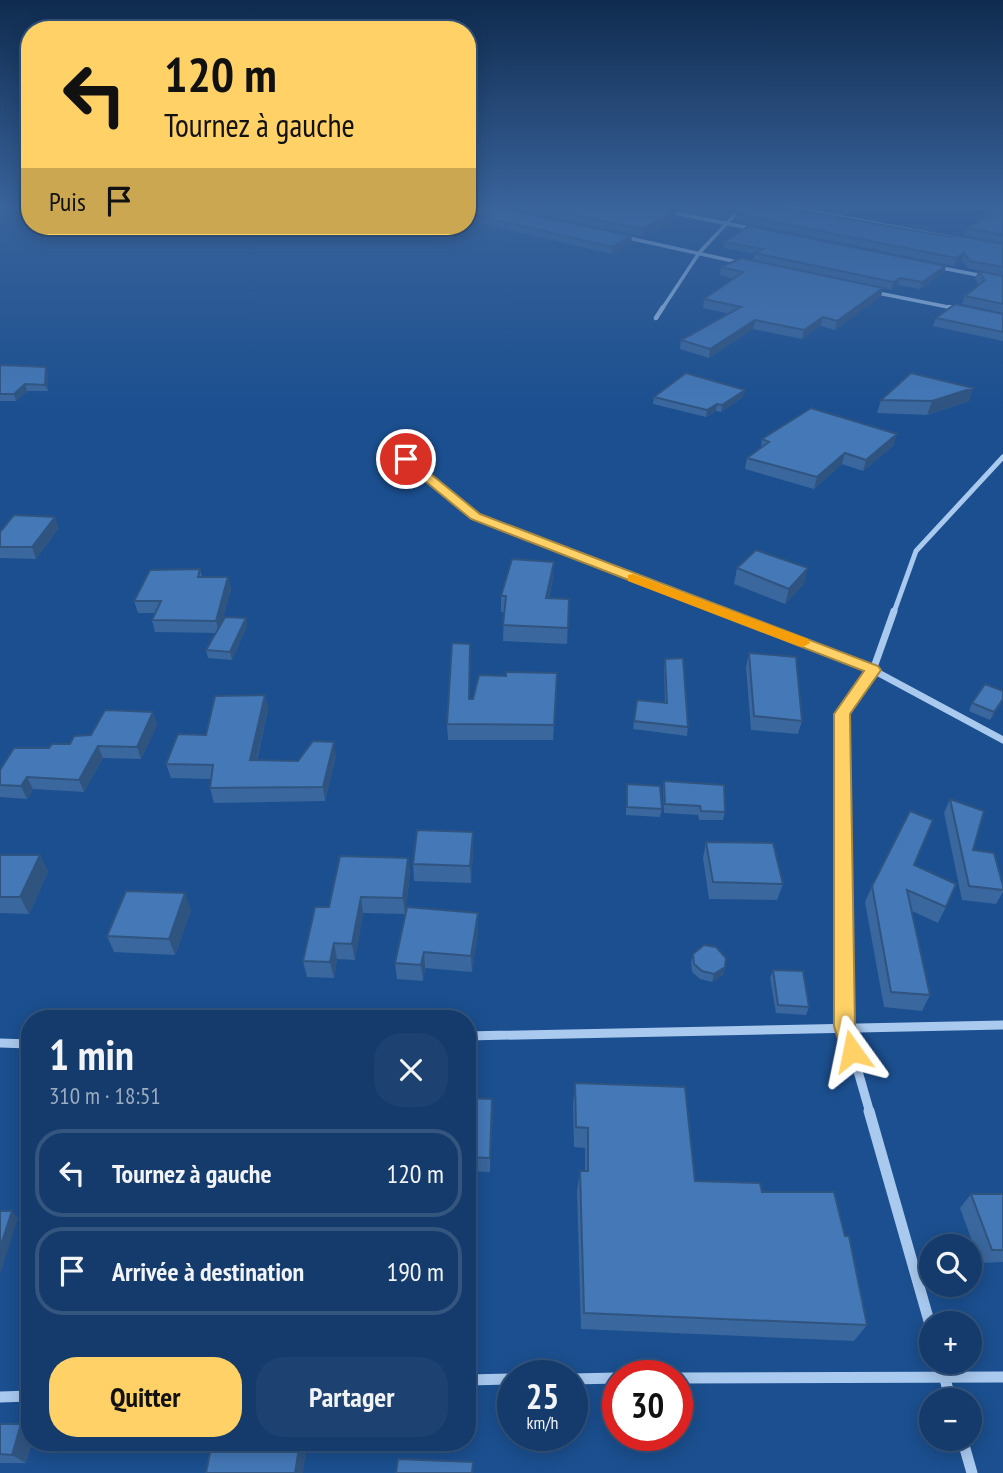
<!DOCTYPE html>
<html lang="fr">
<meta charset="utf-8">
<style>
:root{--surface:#143b6b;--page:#1d4271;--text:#f1f3f6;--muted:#9dadc1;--line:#33557e;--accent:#ffd166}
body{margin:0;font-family:"PT Sans Narrow",sans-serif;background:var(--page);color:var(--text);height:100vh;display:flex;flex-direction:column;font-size:26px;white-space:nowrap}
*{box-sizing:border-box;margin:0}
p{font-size:23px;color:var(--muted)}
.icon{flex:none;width:38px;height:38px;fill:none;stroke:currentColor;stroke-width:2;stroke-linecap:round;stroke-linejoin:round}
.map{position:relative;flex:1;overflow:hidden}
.panel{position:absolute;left:21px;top:1010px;width:455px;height:441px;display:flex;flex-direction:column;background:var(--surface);border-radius:28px;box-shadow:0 4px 18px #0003,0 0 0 2px var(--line)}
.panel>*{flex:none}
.hud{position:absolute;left:21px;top:21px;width:455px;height:214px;border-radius:28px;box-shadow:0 4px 18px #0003,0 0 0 2px var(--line);background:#ffd166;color:#111;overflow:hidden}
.controls{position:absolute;left:919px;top:1234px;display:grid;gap:14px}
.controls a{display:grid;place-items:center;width:63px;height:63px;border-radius:50%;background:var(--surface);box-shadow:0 4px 18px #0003,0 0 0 2px var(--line);font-size:35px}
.speed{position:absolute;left:497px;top:1360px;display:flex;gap:14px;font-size:35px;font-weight:700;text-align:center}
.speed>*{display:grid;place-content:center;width:91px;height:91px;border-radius:50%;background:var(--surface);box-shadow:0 4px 18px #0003,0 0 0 2px var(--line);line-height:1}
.speed small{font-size:18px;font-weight:400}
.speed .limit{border:10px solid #d22;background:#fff;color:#111}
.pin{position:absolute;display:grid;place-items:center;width:60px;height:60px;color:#fff;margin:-30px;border:4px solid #fff;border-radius:50%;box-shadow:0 2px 7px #0007}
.me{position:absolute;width:77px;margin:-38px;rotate:348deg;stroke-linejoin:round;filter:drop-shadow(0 0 5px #0008)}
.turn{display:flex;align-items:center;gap:24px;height:147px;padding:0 28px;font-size:32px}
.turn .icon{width:91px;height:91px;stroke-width:2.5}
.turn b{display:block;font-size:49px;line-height:60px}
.then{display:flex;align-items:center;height:66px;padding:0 28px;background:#0003;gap:14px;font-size:26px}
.round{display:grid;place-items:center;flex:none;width:74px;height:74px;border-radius:28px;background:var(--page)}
.overview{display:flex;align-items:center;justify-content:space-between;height:119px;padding:0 28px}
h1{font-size:42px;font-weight:600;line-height:52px}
.action{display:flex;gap:14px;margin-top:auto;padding:14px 28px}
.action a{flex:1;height:80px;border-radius:28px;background:var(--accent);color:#111;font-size:28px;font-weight:600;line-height:80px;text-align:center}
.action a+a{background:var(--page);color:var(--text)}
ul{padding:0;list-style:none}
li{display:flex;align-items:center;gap:21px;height:88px;margin:0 14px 10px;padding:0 14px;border:4px solid var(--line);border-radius:28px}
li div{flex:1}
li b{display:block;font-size:26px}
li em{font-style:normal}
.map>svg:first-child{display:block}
</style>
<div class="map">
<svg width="1003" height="1473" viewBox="0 0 1003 1473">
<rect width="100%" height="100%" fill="#1b4f8f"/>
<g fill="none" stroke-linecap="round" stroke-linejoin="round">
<path stroke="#a9c9ee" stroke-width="3.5" d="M 0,205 L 19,205
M 778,205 L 958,239
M 669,212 L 754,229
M 624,237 L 742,263
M 937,267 L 983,276
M 873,292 L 958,309
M 662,309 L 699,253 L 744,205"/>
<path stroke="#a9c9ee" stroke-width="4.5" d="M 949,307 L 958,309
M 656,318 L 663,307"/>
<path stroke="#a9c9ee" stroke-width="5" d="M 406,459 L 475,516 L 724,612
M 894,612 L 916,551 L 1003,457"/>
<path stroke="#a9c9ee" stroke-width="7" d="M 720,611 L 873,670 L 1003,740
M 843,831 L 842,714 L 873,670 L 894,611"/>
<path stroke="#a9c9ee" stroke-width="9" d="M 843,830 L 845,1026 L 870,1113
M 467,1036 L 1003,1025
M 0,1043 L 30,1044"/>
<path stroke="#a9c9ee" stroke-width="11" d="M 869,1111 L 931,1328
M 940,1362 L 951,1400
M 677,1378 L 1003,1377
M 572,1379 L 618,1378
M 467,1380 L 513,1379
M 0,1397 L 30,1396
M 962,1438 L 972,1473"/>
</g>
<path fill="#3a679d" d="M 467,205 L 632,236 L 631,243 L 611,254 L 467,220 Z
M 495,205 L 645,205 L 676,218 L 643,236 Z
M 651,205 L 740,205 L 725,219 Z
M 950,205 L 1003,205 L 1003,243 L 964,235 L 967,228 L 995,212 Z
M 782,207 L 950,237 L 1003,244 L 1003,276 L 968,268 L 962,260 L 954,266 L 735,221 L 736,214 Z
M 724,242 L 946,266 L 944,272 L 920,289 L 898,285 L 891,290 L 883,288 L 881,296 L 835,330 L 821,326 L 802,339 L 753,329 L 709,358 L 680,349 L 681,340 L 730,314 L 703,308 L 704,299 L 734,279 L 720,275 L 721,267 L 753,260 L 754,254 L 724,248 Z
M 978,271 L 1003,276 L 1003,313 L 962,304 L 965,296 L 979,285 L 975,279 Z
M 1003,314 L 1003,341 L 933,326 L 936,318 Z
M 0,365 L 48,374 L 48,391 L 27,391 L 16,401 L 0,401 Z
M 973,388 L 969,401 L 927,415 L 877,413 L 881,400 Z
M 654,397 L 743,397 L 721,412 L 716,411 L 706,417 L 653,404 Z
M 762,439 L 894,445 L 863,471 L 842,464 L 814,489 L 745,469 L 747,458 L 761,447 Z
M 59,528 L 36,559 L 0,558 L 0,532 Z
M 737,568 L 804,584 L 785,604 L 734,584 Z
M 200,569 L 202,577 L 228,577 L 231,589 L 222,622 L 246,618 L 247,626 L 232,660 L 208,658 L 206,650 L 216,633 L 155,632 L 152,620 L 155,613 L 138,613 L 134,601 Z
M 553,578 L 549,598 L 569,599 L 567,644 L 503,641 L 504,612 L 501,612 L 501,596 Z
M 470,644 L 470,699 L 473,699 L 506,676 L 557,673 L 553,740 L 448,740 L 447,724 Z
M 749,653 L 802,721 L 798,734 L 751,730 L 746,667 Z
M 665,659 L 688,727 L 687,736 L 633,729 L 637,700 L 665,703 L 664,667 Z
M 1003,691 L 1003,701 L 990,720 L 969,711 L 972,703 Z
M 265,695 L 268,709 L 257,760 L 298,761 L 336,756 L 325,801 L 214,803 L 210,788 L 211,779 L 171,778 L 166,764 Z
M 153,712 L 157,725 L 141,759 L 103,758 L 84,792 L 33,789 L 27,799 L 0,797 L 0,770 L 49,748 L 70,744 Z
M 664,781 L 725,812 L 723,820 L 699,820 L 698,815 L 664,813 L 663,790 Z
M 627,784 L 662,809 L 660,817 L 626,815 L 626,793 Z
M 950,799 L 973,850 L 1003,886 L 1003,892 L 996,904 L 962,900 L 944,813 Z
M 473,832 L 473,849 L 471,883 L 414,881 L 413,864 Z
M 706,842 L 783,884 L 777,900 L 709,899 L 703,858 Z
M 0,855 L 40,855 L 48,872 L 29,914 L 0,913 Z
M 408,858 L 410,874 L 405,914 L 363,913 L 355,960 L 337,959 L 334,978 L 307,977 L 303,961 L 329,907 Z
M 914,865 L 946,907 L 938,923 L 912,911 L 930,995 L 922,1011 L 884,1007 L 865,902 L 872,886 Z
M 191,910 L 175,955 L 114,952 L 107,936 Z
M 478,929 L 472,972 L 425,968 L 423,981 L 397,979 L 395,963 Z
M 693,954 L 725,967 L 723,975 L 712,982 L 700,979 L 692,972 L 691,962 Z
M 773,970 L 809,1007 L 806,1015 L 776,1013 L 770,978 Z
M 575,1083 L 695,1181 L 762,1192 L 867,1325 L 854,1341 L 581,1329 L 577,1191 L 580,1171 L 585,1171 L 585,1148 L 574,1147 L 573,1105 Z
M 467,1098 L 492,1099 L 490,1172 L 467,1171 Z
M 971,1194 L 1003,1194 L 1003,1262 L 980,1263 L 960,1208 Z
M 0,1424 L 30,1442 L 32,1442 L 26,1463 L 0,1463 Z"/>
<path fill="#305480" d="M 734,205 L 740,205 L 725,219 L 726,212 Z
M 677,211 L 676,218 L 643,236 L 643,229 Z
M 632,236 L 631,243 L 611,254 L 612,247 Z
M 964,253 L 962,260 L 954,266 L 956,258 Z
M 946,266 L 944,272 L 920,289 L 922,282 Z
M 900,278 L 898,285 L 891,290 L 893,282 Z
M 883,288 L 881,296 L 835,330 L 837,321 Z
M 823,317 L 821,326 L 802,339 L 804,330 Z
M 755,320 L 753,329 L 709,358 L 710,349 Z
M 46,367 L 48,374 L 48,391 L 45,385 Z
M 25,384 L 27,391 L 16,401 L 14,394 Z
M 973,388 L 969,401 L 927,415 L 932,401 Z
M 745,390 L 743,397 L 721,412 L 722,405 Z
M 717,404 L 716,411 L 706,417 L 707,410 Z
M 897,434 L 894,445 L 863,471 L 866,460 Z
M 845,453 L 842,464 L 814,489 L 817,477 Z
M 55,517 L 59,528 L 36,559 L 32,547 Z
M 554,562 L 553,578 L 545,614 L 546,598 Z
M 808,568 L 804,584 L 785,604 L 789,589 Z
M 228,577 L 231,589 L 219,633 L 216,621 Z
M 246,618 L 247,626 L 232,660 L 230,652 Z
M 265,695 L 268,709 L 253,774 L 250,760 Z
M 1003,699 L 1003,701 L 990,720 L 994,712 Z
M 153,712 L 157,725 L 141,759 L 137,747 Z
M 334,742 L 336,756 L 325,801 L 323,787 Z
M 98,746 L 103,758 L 84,792 L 79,780 Z
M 27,777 L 33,789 L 27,799 L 21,786 Z
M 473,832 L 473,849 L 471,883 L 470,866 Z
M 40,855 L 48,872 L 29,914 L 20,897 Z
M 408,858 L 410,874 L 405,914 L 403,898 Z
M 185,893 L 191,910 L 175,955 L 169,939 Z
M 361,897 L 363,913 L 355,960 L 352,944 Z
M 478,913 L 478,929 L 472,972 L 471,956 Z
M 334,943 L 337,959 L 334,978 L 330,962 Z
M 424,952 L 425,968 L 423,981 L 421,965 Z
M 725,967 L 723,975 L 712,982 L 714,974 Z
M 492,1099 L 493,1114 L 490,1172 L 490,1158 Z
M 12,1211 L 18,1218 L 0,1275 L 0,1248 Z
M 21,1424 L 30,1430 L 30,1442 L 32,1442 L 26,1463 L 12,1455 Z
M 300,1442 L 306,1442 L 307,1444 L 303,1473 L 295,1473 Z"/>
<path fill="#4478b7" stroke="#305480" stroke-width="2" d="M 467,205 L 485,205 L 632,236 L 612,247 L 467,213 Z
M 527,205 L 645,205 L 677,211 L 643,229 Z
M 687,205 L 734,205 L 726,212 Z
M 745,205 L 782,205 L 782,207 L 950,237 L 955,235 L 1003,244 L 1003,267 L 970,261 L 964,253 L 956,258 L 736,214 Z
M 1003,207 L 1003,235 L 967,228 Z
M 749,226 L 946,266 L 922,282 L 900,278 L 893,282 L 754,253 L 763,249 L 724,242 Z
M 741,258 L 883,288 L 837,321 L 823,317 L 804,330 L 755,320 L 710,349 L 681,340 L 741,307 L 704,299 L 743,272 L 721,267 Z
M 978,271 L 1003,276 L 1003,304 L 965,296 L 985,280 Z
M 955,304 L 1003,314 L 1003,332 L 936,318 Z
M 0,365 L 46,367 L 45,385 L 25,384 L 14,394 L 0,394 Z
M 686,373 L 745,390 L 722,405 L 717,404 L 707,410 L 654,397 Z
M 911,373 L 973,388 L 932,401 L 881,400 Z
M 811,408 L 897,434 L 866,460 L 845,453 L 817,477 L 747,458 L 769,442 L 762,439 Z
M 14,515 L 55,517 L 32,547 L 0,547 L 0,532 Z
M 756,550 L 808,568 L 789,589 L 737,568 Z
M 512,559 L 554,562 L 546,598 L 569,599 L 568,628 L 503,625 L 506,596 L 501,596 Z
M 200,569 L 198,577 L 228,577 L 216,621 L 152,620 L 161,601 L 134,601 L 150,570 Z
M 225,617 L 246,618 L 230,652 L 206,650 Z
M 452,643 L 470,644 L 469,699 L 473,699 L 479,675 L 506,676 L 506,672 L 557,673 L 554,725 L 447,724 Z
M 749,653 L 796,657 L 802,721 L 754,716 Z
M 683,658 L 688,727 L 634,721 L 637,700 L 667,703 L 665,659 Z
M 985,684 L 1003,691 L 1003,699 L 994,712 L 972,703 Z
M 265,695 L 250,760 L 298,761 L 313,741 L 334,742 L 323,787 L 210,788 L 213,765 L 166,764 L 178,734 L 206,735 L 215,696 Z
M 105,710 L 153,712 L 137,747 L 98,746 L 79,780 L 27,777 L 21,786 L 0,785 L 0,770 L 14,748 L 49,748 L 52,744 L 70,744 L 74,736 L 91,735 Z
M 664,781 L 724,785 L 725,812 L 701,811 L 700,806 L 665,804 Z
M 627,784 L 660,786 L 662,809 L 627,807 Z
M 950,799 L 984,811 L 973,850 L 994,853 L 1003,886 L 1003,890 L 969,886 Z
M 910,811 L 933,820 L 914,865 L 956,884 L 946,907 L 907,890 L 930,995 L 891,992 L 872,886 Z
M 417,830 L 473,832 L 470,866 L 413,864 Z
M 706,842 L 773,843 L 783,884 L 713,882 Z
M 0,855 L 40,855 L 20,897 L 0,897 Z
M 340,856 L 408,858 L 403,898 L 361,897 L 352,944 L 334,943 L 330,962 L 303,961 L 315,907 L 329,907 Z
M 126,891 L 185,893 L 169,939 L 107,936 Z
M 407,907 L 478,913 L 471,956 L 424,952 L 421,965 L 395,963 Z
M 704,945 L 716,947 L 726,958 L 725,967 L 714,974 L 702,971 L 694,964 L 693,954 Z
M 773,970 L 803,971 L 809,1007 L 778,1005 Z
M 575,1083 L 685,1087 L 695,1181 L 760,1183 L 762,1192 L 834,1192 L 845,1236 L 849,1236 L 867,1325 L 584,1313 L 580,1171 L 588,1171 L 588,1128 L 576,1127 Z
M 467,1098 L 492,1099 L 490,1158 L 467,1157 Z
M 971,1194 L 1003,1194 L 1003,1250 L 992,1250 Z
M 0,1211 L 12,1211 L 0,1248 Z
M 0,1424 L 21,1424 L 12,1455 L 0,1454 Z
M 212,1442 L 300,1442 L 295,1473 L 206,1473 Z
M 398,1459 L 473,1462 L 472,1473 L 396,1473 Z"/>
<linearGradient id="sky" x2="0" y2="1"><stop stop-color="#0f2b4f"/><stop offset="0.5" stop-color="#39639b"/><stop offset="1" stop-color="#39639b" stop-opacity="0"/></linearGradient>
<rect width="1003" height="411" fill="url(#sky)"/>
<path fill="#ffd166" stroke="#a68842" stroke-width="2" d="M 402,457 L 410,457 L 480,514 L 878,666 L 881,670 L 850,714 L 855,1026 L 863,1051 L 860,1058 L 852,1061 L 844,1058 L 834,1026 L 834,714 L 864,671 L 471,519 L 402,462 Z"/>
<path fill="#f59e0b" d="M 633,574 L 808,639 L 810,643 L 803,647 L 798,646 L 628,581 L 628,575 Z"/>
</svg>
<div class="controls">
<a><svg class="icon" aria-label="search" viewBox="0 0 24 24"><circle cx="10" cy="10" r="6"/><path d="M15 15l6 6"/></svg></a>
<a>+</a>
<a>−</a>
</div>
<div class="speed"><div>25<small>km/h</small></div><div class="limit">30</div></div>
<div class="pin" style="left:406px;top:459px;background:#d93025"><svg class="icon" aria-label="arrive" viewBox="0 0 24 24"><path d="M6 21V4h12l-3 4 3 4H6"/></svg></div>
<svg class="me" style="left:852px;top:1051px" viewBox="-20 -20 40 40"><path d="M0-17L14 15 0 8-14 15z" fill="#ffd166" stroke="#fff" stroke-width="4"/></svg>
<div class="hud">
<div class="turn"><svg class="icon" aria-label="left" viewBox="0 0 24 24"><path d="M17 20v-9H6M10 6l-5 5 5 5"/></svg><div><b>120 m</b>Tournez à gauche</div></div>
<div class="then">Puis<svg class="icon" aria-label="arrive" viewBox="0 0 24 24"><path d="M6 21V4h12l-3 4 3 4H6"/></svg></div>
</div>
<section class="panel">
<div class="overview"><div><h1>1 min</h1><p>310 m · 18:51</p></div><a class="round"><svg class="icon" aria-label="close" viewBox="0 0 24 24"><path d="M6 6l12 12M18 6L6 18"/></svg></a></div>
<ul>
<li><svg class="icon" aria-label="left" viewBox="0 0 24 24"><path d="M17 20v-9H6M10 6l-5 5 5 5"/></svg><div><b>Tournez à gauche</b></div><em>120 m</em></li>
<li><svg class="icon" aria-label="arrive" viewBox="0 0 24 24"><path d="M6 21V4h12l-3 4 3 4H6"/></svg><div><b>Arrivée à destination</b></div><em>190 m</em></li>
</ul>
<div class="action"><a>Quitter</a><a>Partager</a></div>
</section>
</div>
